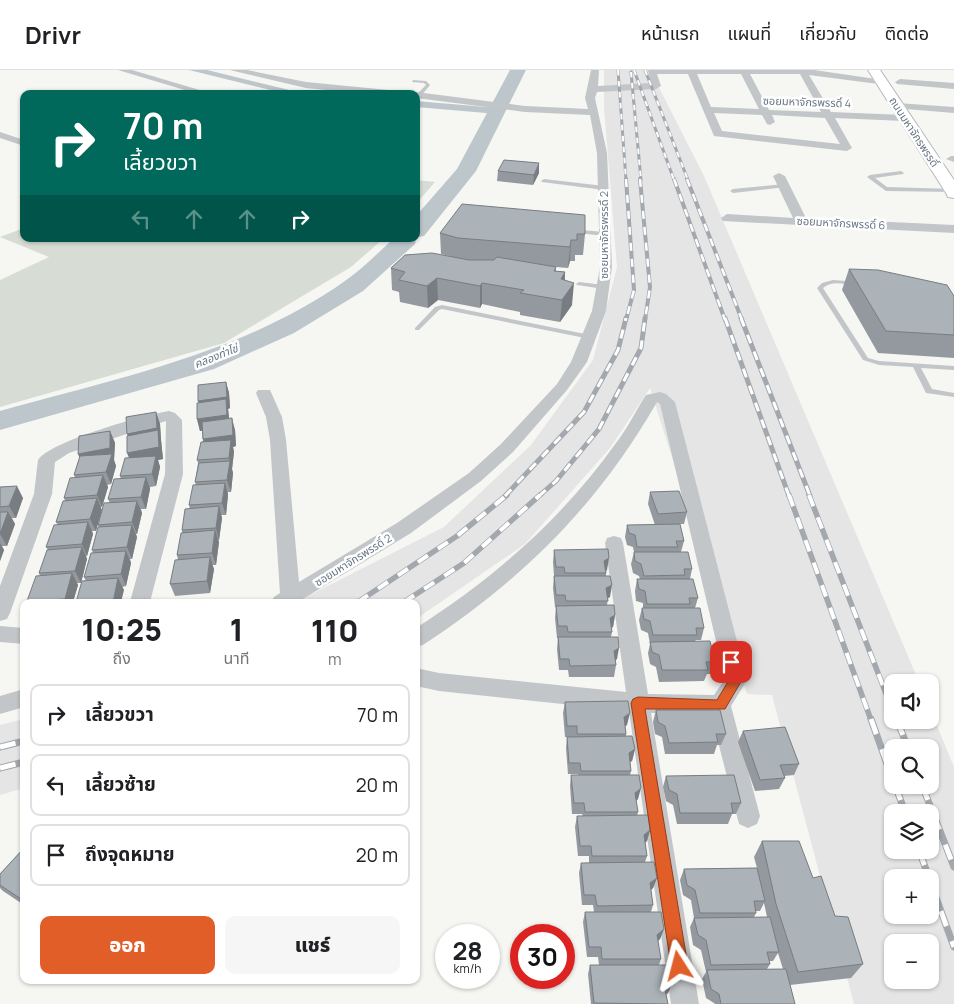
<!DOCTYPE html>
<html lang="th">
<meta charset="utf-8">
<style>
:root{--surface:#fff;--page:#f6f6f6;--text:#202124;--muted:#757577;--line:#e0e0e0;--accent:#e15e29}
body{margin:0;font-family:Manrope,"Noto Sans Thai",sans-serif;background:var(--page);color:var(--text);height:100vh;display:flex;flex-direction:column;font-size:19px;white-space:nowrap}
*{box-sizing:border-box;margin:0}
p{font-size:16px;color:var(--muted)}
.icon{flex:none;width:28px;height:28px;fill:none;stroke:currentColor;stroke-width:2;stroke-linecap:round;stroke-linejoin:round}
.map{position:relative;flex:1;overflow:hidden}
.drawer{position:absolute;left:20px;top:529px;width:400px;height:385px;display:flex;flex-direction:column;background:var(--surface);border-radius:10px;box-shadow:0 1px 4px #0004}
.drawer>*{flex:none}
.guide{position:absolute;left:20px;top:20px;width:400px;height:152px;border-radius:10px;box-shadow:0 1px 4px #0004;background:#00695c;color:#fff;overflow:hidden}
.fabs{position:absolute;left:884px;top:604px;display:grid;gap:10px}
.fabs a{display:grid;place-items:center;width:55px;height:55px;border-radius:10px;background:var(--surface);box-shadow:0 1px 4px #0004;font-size:25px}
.speed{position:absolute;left:435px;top:854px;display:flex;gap:10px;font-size:25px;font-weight:700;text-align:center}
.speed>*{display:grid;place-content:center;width:65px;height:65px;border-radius:50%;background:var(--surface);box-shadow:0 1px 4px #0004;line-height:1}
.speed small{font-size:12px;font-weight:400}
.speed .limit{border:8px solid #d22;background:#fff;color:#111}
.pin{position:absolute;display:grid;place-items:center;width:42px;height:42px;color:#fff;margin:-21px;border-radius:10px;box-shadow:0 2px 8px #0006}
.me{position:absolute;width:55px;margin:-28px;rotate:351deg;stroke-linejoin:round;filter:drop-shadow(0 0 4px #0008)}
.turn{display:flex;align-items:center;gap:18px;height:105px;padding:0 20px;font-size:22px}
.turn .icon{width:65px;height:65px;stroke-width:2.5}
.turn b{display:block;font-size:35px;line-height:42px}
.lanes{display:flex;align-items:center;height:48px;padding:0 20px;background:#0003;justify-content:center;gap:25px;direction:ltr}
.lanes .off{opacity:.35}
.eta{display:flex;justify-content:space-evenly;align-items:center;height:85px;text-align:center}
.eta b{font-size:30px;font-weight:800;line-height:35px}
.primary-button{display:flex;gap:10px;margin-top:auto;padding:10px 20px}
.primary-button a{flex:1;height:58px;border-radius:10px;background:var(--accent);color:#fff;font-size:20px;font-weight:800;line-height:58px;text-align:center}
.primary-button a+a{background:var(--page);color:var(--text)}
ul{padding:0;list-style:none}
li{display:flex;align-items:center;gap:15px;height:62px;margin:0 10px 8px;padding:0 10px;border:2px solid var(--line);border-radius:10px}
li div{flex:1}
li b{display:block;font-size:19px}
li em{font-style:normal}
header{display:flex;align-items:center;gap:30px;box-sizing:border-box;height:70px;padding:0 25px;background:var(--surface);border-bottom:1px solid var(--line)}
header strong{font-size:24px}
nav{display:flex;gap:28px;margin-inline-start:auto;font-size:18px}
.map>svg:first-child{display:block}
</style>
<header>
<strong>Drivr</strong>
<nav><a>หน้าแรก</a><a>แผนที่</a><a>เกี่ยวกับ</a><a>ติดต่อ</a></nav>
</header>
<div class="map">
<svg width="954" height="934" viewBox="0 0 954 934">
<rect width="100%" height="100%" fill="#f6f6f3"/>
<path fill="#e4e5e4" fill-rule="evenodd" d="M 604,0 L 650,0 L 704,106 L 919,612 L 892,612 L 892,650 L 930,650 L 930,639 L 954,697 L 954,934 L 854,934 L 772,625 L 747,624 L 650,318 L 610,378 L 525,474 L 416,549 L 416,532 L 296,532 L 444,457 L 531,375 L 593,290 L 617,197 L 604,37 ZM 892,678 L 930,678 L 930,715 L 892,715 ZM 892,742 L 930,742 L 930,780 L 892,780 ZM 892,808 L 930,808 L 930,845 L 892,845 ZM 892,872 L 930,872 L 930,910 L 892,910 Z
M 24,649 L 24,718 L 0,725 L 0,655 Z"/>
<path fill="#d7ddd4" d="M 416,110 L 435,112 L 416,134 Z
M 24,158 L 24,169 L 383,169 L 351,197 L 224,273 L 0,337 L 0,210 L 49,187 L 0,167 Z"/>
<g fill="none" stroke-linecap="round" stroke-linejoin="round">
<path fill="#bcc6cb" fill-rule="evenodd" d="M 189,0 L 207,0 L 306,24 L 287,24 Z
M 416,31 L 498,38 L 503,41 L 498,44 L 416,37 Z"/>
<path fill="#bcc6cb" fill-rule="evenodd" d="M 510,0 L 526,0 L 476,101 L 424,166 L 417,167 L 415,174 L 363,221 L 294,263 L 214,299 L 0,360 L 0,341 C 118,308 243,283 345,211 C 362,199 378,183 393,169 L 416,169 L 416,146 L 457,99 Z"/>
<g stroke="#b5b9bd" stroke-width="2">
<path id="primary" d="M 868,0 L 880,0 L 954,110 L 954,128 L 948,127 L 946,123 Z"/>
</g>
<path fill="#c2c6c9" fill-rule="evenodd" d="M 413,10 L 426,11 L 430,15 L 421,26 L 417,26 L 417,24 L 426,15 L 424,13 L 412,12 Z
M 901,101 L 904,103 L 903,104 L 875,108 L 887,117 L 953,119 L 954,122 L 886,121 L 867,107 L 870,105 Z
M 544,109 L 604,116 L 607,118 L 604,120 L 542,112 L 541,111 Z
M 784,114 L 787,116 L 786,117 L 733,123 L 730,121 L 733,119 Z
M 580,160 L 605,162 L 608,164 L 605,166 L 578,163 L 577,162 Z
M 833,210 L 847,211 L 859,215 L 856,217 C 844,214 833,210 823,218 L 868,288 L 879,291 L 954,296 L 954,300 L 921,298 L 932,319 L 954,323 L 954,327 L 926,323 L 913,297 L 879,295 L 863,290 L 817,218 L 822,213 Z
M 579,212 L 604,215 L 607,217 L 604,219 L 577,215 L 576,214 Z
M 442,235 L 590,265 L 593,267 L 590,269 L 442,239 L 439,240 L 419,260 L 415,260 L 415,258 L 435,237 Z"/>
<path fill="#c2c6c9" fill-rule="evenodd" d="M 118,0 L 132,0 L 213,24 L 198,24 Z
M 230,0 L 247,0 L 306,12 L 399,21 L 403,24 L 368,24 L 306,18 Z
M 591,0 L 599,0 L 598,16 L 651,13 L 648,0 L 814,0 L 883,10 L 886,11 L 886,15 L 809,5 L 831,42 L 904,45 L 909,48 L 904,51 L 835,48 L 852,78 L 847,81 L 714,66 L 688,4 L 657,4 L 661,16 L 656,19 L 597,22 L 595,28 L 607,83 L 612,197 L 606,241 L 587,292 L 567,320 L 513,382 L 481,411 L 411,463 L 298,532 L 271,532 L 274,527 L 280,523 L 270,370 L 266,347 L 256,323 L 258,320 L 270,320 L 282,347 L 286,370 L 299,512 L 397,453 L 469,403 L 501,374 L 557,314 L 571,292 L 592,241 L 600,197 L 597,83 L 590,45 L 525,42 L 416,28 L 416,24 L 412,24 L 416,22 L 525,36 L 588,39 L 585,28 ZM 697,4 L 741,4 L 759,39 L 711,37 ZM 750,4 L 800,4 L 821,42 L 769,40 ZM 714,43 L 762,45 L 767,54 L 770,55 L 775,52 L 772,45 L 825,48 L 840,74 L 722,61 Z
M 900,9 L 954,13 L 954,19 L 897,14 L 895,12 Z
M 897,33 L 954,37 L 954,43 L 894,38 L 892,36 Z
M 0,62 L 24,70 L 24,76 L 0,68 Z
M 951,86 L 954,86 L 954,92 L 946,89 Z
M 779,103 L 785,106 L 806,148 L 954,155 L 954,163 L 723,151 L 721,148 L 727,144 L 793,148 L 773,106 Z
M 660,322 L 666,324 L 675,332 L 747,610 L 731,636 L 760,746 L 757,754 L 748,758 L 739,754 L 711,644 L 651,643 L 699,934 L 671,934 L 629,641 L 439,621 L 416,616 L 416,598 L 439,603 L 626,622 L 605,473 L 607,468 L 614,466 L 621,468 L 623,473 L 648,624 L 714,625 L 725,609 L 660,334 L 657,332 C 598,435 522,510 423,575 L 416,577 L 416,558 C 493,509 563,448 616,373 C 628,358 636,340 646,325 Z
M 169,341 L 175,343 L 182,350 L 183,404 L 150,532 L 130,532 L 165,404 L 166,351 L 69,383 L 55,392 L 52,424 L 10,543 L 7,549 L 0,551 L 0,516 L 34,424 L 38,390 C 51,371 144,345 169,341 Z
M 0,556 L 24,558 L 24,574 L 0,572 Z
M 24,619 L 24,637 L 0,644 L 0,626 Z"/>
<use href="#primary" fill="#fff" fill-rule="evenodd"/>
<g stroke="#a3a8ae" stroke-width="3">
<path id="rail-far4" d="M 618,0 L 626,110
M 634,0 L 674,110
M 645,0 L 688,110
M 631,2 L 641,110"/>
</g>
<g stroke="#a3a8ae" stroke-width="4">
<path id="rail-far3" d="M 626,109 L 634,220 L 626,250
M 640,109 L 650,217 L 645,250
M 674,109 L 725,250
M 687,109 L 742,250"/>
</g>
<g stroke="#a3a8ae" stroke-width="5">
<path id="rail-far2" d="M 725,248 L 789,426
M 741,248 L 810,426
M 505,426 L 584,342 L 618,280 L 626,248
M 539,426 L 556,411 L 599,359 L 641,278 L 645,248"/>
</g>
<g stroke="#a3a8ae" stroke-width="5.5">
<path id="rail-far1" d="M 789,425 L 871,650
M 809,425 L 892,639
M 358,532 L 457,466 L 507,425
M 404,532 L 464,493 L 540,425"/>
</g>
<g stroke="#a3a8ae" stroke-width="7">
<path id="rail" d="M 871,649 L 892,708
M 897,650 L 908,678
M 0,677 L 24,671
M 0,698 L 24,692
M 895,715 L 905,742
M 922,715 L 954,797
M 919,780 L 929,808
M 930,811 L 954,877"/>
</g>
<use href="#rail-far4" stroke="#fff" stroke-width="2" stroke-dasharray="5.5" stroke-linecap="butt"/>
<use href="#rail-far3" stroke="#fff" stroke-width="2.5" stroke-dasharray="8" stroke-linecap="butt"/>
<use href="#rail-far2" stroke="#fff" stroke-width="3" stroke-dasharray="9" stroke-linecap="butt"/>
<use href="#rail-far1" stroke="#fff" stroke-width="4" stroke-dasharray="12" stroke-linecap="butt"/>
<use href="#rail" stroke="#fff" stroke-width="5" stroke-dasharray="16" stroke-linecap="butt"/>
</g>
<path fill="#93999e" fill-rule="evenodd" d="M 498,101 L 539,103 L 533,115 L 497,111 Z
M 440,163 L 585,164 L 583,185 L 575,185 L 575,191 L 570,191 L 568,198 L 556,197 L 556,201 L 565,202 L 565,210 L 572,235 L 560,252 L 520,245 L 520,242 L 482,234 L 480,238 L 438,230 L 428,238 L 400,232 L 399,222 L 392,220 L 391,198 L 449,186 L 441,184 Z
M 849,199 L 954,226 L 954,288 L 878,283 L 842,220 Z
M 226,312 L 229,323 L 230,338 L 228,339 L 229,348 L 235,360 L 236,376 L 233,377 L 234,382 L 232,399 L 233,403 L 231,422 L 228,422 L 228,425 L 226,445 L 221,445 L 222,448 L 219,470 L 218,470 L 219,472 L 216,495 L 212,495 L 214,499 L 210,523 L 175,526 L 170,514 L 178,490 L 177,485 L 182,463 L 182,460 L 190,439 L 189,435 L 196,415 L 195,412 L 198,393 L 197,390 L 203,371 L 202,361 L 200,361 L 197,349 L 199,333 L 198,331 Z
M 156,342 L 160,354 L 161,370 L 163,389 L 158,390 L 160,397 L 156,416 L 150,417 L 150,419 L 146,439 L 141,439 L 142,443 L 137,464 L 136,464 L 137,467 L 132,489 L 130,489 L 131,493 L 126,516 L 122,517 L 124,520 L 86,511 L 84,507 L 93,483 L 92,480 L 99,457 L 98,455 L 110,433 L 108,429 L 121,409 L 120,406 L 129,387 L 128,366 Z
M 110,361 L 115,373 L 114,390 L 116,396 L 111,414 L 107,415 L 108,417 L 102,437 L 101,437 L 96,461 L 92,461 L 93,464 L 87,486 L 86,486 L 87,489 L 81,513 L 77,513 L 78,515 L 73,532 L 28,532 L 27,531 L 40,506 L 39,503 L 48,480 L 46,477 L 58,455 L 56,452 L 65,430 L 64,428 L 75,407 L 74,405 L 80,387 L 78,384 Z
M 0,417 L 23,428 L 16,448 L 12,448 L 15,454 L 7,476 L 2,476 L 4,480 L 0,491 Z
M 650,422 L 687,442 L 684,454 L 679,454 L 684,471 L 681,482 L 692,499 L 690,509 L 698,528 L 695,538 L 704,558 L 701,570 L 696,570 L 695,571 L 715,592 L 712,604 L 707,604 L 704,611 L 659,612 L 656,597 L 650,594 L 648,583 L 650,574 L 648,563 L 641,560 L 639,550 L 642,538 L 643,538 L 643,533 L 636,531 L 635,521 L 637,509 L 640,509 L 639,506 L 633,503 L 631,494 L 634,482 L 633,477 L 627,475 L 625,467 L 627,455 L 655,455 L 648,434 Z
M 554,480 L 607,500 L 606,501 L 606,506 L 610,527 L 608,528 L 607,535 L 615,545 L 613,557 L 611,558 L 612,562 L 611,567 L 617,589 L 615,590 L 616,595 L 614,607 L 569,607 L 568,600 L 559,600 L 557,579 L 558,568 L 557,568 L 555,548 L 556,537 L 555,537 L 553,518 L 554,506 L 553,492 Z
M 565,632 L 627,655 L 625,656 L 626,664 L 626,666 L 635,679 L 632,691 L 630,692 L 631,701 L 630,705 L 638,729 L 636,731 L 638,742 L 637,746 L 650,760 L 647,771 L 645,773 L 647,786 L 645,792 L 657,808 L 653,818 L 651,820 L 653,835 L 651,842 L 664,859 L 660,869 L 658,871 L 661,889 L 659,895 L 672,914 L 668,923 L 666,924 L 668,934 L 591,934 L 588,904 L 590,895 L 599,895 L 598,887 L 587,887 L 583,852 L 585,842 L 594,842 L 593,835 L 582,835 L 579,803 L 581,793 L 589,793 L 589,786 L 578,786 L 575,757 L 577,746 L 583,746 L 582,744 L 572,744 L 570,716 L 571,705 L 578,705 L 578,704 L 568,704 L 566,678 L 567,667 L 565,667 L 563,643 Z
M 656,640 L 726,664 L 721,675 L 717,675 L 714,684 L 665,684 L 662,667 L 655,664 L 653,652 Z
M 743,661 L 799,694 L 794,705 L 784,706 L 785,708 L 779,719 L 755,721 L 738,672 Z
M 666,706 L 741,733 L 736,744 L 732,744 L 728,754 L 677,754 L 673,735 L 666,731 L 663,717 Z
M 762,771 L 813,808 L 863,894 L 851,908 L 790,915 L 795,934 L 715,934 L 714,933 L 706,928 L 702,909 L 706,902 L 701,880 L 693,875 L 690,857 L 694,848 L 691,830 L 683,825 L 680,810 L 684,799 L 757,798 L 754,787 ZM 764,833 L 767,847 L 754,847 L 756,843 L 756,841 L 760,841 ZM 778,883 L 783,899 L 767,899 L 770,894 L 770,891 L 773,891 Z
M 24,778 L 24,835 L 3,821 L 0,818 L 0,804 Z"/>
<path fill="#787d81" d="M 539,93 L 539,103 L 533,115 L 534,105 Z
M 571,170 L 570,191 L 568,198 L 570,177 Z
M 565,202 L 564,224 L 559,231 L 561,209 Z
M 437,208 L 438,230 L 428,238 L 427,216 Z
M 482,213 L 482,234 L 480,238 L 480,216 Z
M 574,213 L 572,235 L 560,252 L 562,230 Z
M 226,312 L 229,323 L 230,338 L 228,339 L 230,357 L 200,361 L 197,349 L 202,342 L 198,331 Z
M 156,342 L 160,354 L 161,370 L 163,389 L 158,390 L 160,397 L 156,416 L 152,404 L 132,395 L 127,383 L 131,375 L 127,364 Z
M 232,348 L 235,360 L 236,376 L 233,377 L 234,382 L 232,399 L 233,403 L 231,422 L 227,410 L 230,392 L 229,388 L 206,381 L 203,369 Z
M 110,361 L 115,373 L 114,390 L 116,396 L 111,414 L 106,402 L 83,396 L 78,384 Z
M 103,405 L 108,417 L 102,437 L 97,425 Z
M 146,407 L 150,419 L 146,439 L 141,427 Z
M 225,413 L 228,425 L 226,445 L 222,433 Z
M 17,416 L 23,428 L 16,448 L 9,436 Z
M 97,428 L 102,440 L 96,461 L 90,449 Z
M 137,431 L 142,443 L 137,464 L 132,452 Z
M 219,436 L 222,448 L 219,470 L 216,458 Z
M 8,442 L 15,454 L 7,476 L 0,464 Z
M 88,452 L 93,464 L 87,486 L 82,474 Z
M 132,455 L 137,467 L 132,489 L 127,477 Z
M 215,460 L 219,472 L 216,495 L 212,483 Z
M 0,473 L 4,480 L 0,491 Z
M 82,477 L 87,489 L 81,513 L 75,501 Z
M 126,481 L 131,493 L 126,516 L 121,504 Z
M 210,487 L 214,499 L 210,523 L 207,511 Z
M 609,488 L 607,500 L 602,503 L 604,491 Z
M 72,503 L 78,515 L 73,532 L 67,532 L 65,529 Z
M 118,508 L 124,520 L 121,532 L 113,532 Z
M 612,515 L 610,527 L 604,530 L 606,518 Z
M 615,545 L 613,557 L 608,560 L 610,548 Z
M 619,578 L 617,589 L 612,593 L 614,581 Z
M 630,643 L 627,655 L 621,659 L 624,647 Z
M 635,679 L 632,691 L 626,694 L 629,683 Z
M 641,718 L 638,729 L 632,734 L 635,723 Z
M 650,760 L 647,771 L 641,775 L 644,765 Z
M 657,808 L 653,818 L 647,823 L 650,813 Z
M 664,859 L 660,869 L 654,874 L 657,865 Z
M 672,914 L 668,923 L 661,928 L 665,920 Z"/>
<path fill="#abb2b8" stroke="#787d81" d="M 504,90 L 539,93 L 534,105 L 498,101 Z
M 462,134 L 585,145 L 585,164 L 577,164 L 577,170 L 571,170 L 570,177 L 458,168 L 440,163 Z
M 432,183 L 469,190 L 494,190 L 497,187 L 556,197 L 554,201 L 565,202 L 561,209 L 574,213 L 562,230 L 520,223 L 524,220 L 482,213 L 480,216 L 437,208 L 427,216 L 399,210 L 405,202 L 391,198 L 405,185 Z
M 849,199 L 878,200 L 947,215 L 954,226 L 954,265 L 886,261 Z
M 226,312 L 227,327 L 198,331 L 198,315 Z
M 226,329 L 227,345 L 197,349 L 197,333 Z
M 156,342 L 157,358 L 127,364 L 126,347 Z
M 232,348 L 233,365 L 203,369 L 202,352 Z
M 158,360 L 159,377 L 127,383 L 127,366 Z
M 110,361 L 110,378 L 78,384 L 79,366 Z
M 231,370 L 229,388 L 197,390 L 201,372 Z
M 112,384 L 106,402 L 74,405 L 80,386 Z
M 156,386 L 152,404 L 120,406 L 125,388 Z
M 230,391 L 227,410 L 195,412 L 199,393 Z
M 103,405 L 97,425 L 64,428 L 70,408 Z
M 146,407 L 141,427 L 108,429 L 114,409 Z
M 225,413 L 222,433 L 189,435 L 193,415 Z
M 17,416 L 9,436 L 0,437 L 0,417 Z
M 679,421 L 687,442 L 658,444 L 650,422 Z
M 97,428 L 90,449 L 56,452 L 63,431 Z
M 137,431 L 132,452 L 98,455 L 104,433 Z
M 219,436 L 216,458 L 182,460 L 185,439 Z
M 0,442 L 8,442 L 0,464 Z
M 88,452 L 82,474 L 46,477 L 54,455 Z
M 680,454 L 684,471 L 676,471 L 678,477 L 637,477 L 635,465 L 629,463 L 627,455 Z
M 132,455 L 127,477 L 92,480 L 98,457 Z
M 215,460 L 212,483 L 177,485 L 181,463 Z
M 82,477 L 75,501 L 39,503 L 47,480 Z
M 608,479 L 609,488 L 604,491 L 606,503 L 565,503 L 564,497 L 556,497 L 554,480 Z
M 126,481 L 121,504 L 84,507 L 91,483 Z
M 634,482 L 688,482 L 692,499 L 684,499 L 685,505 L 644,506 L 641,494 L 635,491 Z
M 210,487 L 207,511 L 170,514 L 175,490 Z
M 72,503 L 65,529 L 27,531 L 36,506 Z
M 554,506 L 610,506 L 612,515 L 606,518 L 608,531 L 566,531 L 565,525 L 556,525 Z
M 118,508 L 113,532 L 76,532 L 82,511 Z
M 637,509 L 693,509 L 698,528 L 689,528 L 690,534 L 647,534 L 645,521 L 639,519 Z
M 614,535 L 615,545 L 610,548 L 612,562 L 568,562 L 567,556 L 558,556 L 556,536 Z
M 642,538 L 700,538 L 704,558 L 696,558 L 697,565 L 653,565 L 650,551 L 644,549 Z
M 558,567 L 618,567 L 619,578 L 614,581 L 616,595 L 570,596 L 569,589 L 560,589 Z
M 710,571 L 715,592 L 706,592 L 708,600 L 662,600 L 659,585 L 652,582 L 650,572 Z
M 628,631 L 630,643 L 624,647 L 626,664 L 577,664 L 577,656 L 567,656 L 565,632 Z
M 656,640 L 720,640 L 726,664 L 716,664 L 718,672 L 669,673 L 665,656 L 658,652 Z
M 785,657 L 799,694 L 780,695 L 785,708 L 760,710 L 743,661 Z
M 632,666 L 635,679 L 629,683 L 631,701 L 581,701 L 580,693 L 569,693 L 567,667 Z
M 571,705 L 639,705 L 641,718 L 635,723 L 638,742 L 585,742 L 584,733 L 574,733 Z
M 734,705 L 741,733 L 731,733 L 733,743 L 680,743 L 677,724 L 669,720 L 666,706 Z
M 648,745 L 650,760 L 644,765 L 647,786 L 592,786 L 591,776 L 580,776 L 577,746 Z
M 762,771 L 799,771 L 813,808 L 821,806 L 835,846 L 848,847 L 863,894 L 798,902 L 776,834 Z
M 24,778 L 24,831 L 0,815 L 0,804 Z
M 654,792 L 657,808 L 650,813 L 653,835 L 597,836 L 595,825 L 584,825 L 581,793 Z
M 757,798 L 765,831 L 754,831 L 756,843 L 700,843 L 695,820 L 687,815 L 684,799 Z
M 585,842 L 661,842 L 664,859 L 657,865 L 661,889 L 602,889 L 601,877 L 589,877 Z
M 770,847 L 779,882 L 767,882 L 770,894 L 711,895 L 706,870 L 698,865 L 694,848 Z
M 590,895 L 669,895 L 672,914 L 665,920 L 668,934 L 594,933 Z
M 786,899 L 795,934 L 721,934 L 719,924 L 711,919 L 707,900 Z"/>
<path fill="#e15e29" stroke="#923d1b" d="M 731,586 L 738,592 L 742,610 L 725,639 L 645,639 L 688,896 L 685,902 L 679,905 L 673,902 L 671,896 L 631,633 L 633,629 L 638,627 L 717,630 L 729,610 L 725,592 Z"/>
<g text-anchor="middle" stroke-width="5" stroke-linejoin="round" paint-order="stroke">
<g font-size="11" fill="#667584" stroke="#fff">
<text transform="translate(807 32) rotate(2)" y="4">ซอยมหาจักรพรรดิ์ 4</text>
<text transform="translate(914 62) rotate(57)" y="4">ถนนมหาจักรพรรดิ์</text>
<text transform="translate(841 153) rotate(3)" y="4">ซอยมหาจักรพรรดิ์ 6</text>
<text transform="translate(604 165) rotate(-90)" y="4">ซอยมหาจักรพรรดิ์ 2</text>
<text transform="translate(353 490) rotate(-32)" y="4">ซอยมหาจักรพรรดิ์ 2</text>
</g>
<g font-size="11" font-style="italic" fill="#617680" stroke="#fff">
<text transform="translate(216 286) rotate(-22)" y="4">คลองท่าไข่</text>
</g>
</g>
</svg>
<div class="fabs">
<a><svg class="icon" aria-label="sound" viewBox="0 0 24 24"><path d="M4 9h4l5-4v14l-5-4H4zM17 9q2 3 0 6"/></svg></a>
<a><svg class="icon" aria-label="search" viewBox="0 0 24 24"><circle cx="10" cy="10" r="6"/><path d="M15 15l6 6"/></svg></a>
<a><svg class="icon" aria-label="layers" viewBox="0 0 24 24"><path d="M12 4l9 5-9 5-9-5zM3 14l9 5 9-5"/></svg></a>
<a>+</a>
<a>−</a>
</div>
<div class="speed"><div>28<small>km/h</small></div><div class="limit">30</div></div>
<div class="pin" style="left:731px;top:592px;background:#d93025"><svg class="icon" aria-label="arrive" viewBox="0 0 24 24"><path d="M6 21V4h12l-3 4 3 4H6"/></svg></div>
<svg class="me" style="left:679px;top:896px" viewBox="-20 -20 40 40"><path d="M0-17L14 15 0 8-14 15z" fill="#e15e29" stroke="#fff" stroke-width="4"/></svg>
<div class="guide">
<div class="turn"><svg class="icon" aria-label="right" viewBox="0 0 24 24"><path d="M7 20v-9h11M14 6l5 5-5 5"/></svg><div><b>70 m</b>เลี้ยวขวา</div></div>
<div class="lanes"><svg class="icon off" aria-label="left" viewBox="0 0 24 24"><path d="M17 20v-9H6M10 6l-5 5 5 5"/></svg><svg class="icon off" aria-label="ahead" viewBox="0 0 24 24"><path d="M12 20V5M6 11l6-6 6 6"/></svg><svg class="icon off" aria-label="ahead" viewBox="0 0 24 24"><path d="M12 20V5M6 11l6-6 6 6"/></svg><svg class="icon" aria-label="right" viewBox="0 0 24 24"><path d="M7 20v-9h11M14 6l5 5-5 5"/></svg></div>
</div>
<section class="drawer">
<div class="eta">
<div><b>10:25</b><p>ถึง</p></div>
<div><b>1</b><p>นาที</p></div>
<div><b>110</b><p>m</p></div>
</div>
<ul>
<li><svg class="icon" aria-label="right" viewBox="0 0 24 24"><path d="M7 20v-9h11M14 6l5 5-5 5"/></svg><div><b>เลี้ยวขวา</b></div><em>70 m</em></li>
<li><svg class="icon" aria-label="left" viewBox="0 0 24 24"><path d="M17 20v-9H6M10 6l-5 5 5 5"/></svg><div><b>เลี้ยวซ้าย</b></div><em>20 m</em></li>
<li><svg class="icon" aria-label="arrive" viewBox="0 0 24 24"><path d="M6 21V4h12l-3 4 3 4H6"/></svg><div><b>ถึงจุดหมาย</b></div><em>20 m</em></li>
</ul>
<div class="primary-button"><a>ออก</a><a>แชร์</a></div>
</section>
</div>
